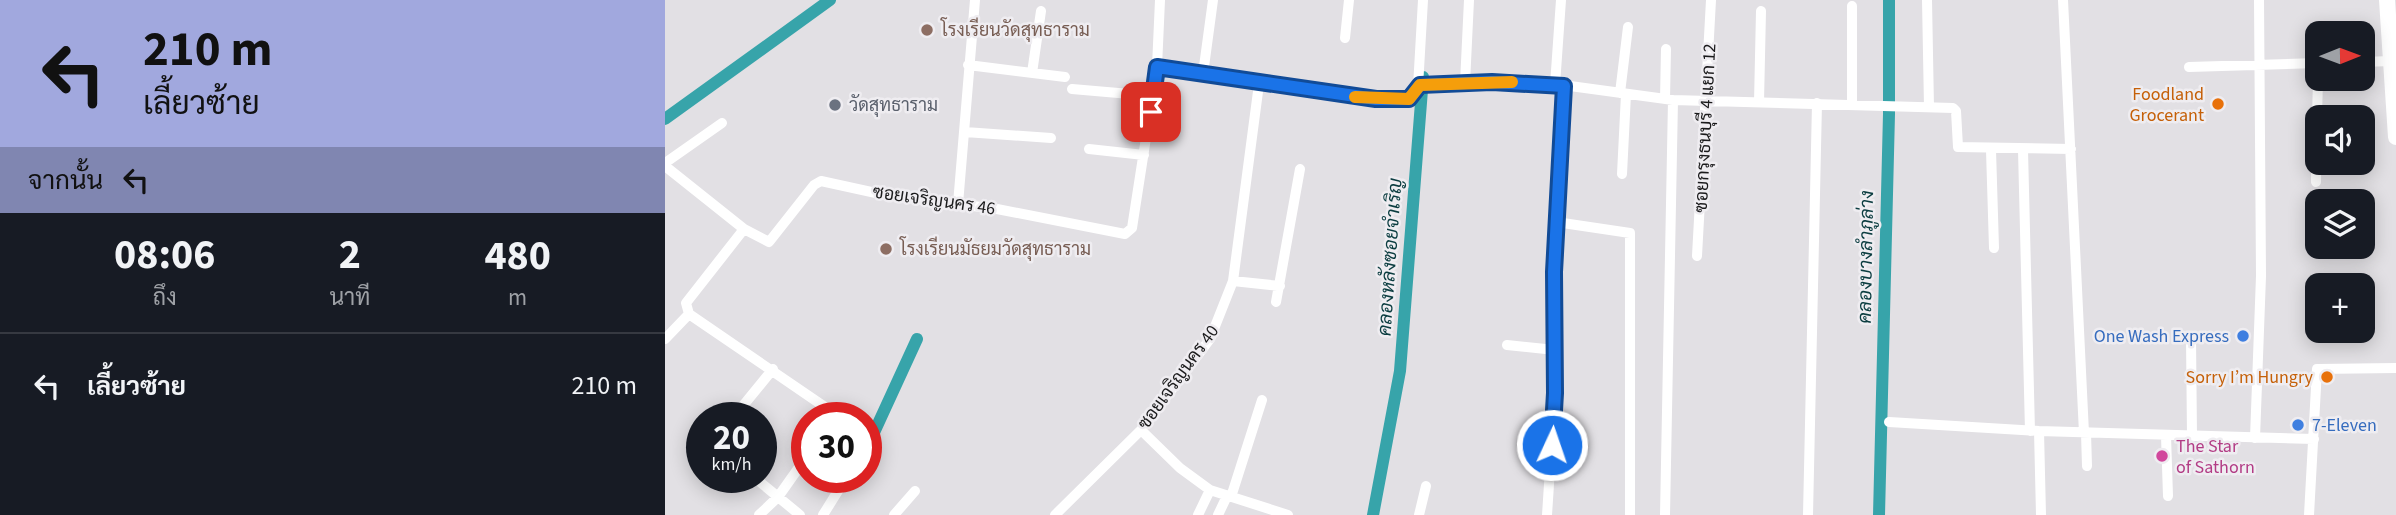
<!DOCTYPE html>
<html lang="th">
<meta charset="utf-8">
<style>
:root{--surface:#171b24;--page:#20242c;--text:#f1f3f6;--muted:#9ea1a6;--line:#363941}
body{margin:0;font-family:"Source Sans 3",Sarabun,sans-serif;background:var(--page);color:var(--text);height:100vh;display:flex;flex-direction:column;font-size:26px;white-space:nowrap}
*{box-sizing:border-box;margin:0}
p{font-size:23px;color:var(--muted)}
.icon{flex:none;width:38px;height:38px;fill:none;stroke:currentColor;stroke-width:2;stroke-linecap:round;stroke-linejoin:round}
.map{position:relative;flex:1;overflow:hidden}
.drawer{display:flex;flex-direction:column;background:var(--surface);width:665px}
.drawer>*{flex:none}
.hud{background:#a1a8de;color:#111;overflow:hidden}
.needle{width:46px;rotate:89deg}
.tools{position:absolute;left:1640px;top:21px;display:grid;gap:14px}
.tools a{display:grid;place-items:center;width:70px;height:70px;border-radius:14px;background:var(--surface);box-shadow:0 4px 18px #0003;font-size:35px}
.speed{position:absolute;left:21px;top:402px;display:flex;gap:14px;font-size:35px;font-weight:700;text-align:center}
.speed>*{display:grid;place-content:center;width:91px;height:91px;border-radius:50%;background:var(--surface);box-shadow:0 4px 18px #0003;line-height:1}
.speed small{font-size:18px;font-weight:400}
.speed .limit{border:10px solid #d22;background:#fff;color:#111}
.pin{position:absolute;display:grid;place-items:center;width:60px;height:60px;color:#fff;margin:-30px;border-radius:14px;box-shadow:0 4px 10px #0006}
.me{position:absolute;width:77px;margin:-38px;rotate:3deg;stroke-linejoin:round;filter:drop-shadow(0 0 5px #0008)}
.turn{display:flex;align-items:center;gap:24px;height:147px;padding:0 28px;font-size:32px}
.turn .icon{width:91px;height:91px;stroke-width:2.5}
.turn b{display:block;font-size:49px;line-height:60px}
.then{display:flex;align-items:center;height:66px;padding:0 28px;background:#0003;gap:14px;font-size:26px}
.eta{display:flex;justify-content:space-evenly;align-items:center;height:119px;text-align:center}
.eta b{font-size:42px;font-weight:700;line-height:49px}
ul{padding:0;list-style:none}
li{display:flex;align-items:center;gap:21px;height:105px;padding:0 28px;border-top:2px solid var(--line)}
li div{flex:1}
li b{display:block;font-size:26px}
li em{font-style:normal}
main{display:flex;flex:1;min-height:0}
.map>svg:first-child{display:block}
</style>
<main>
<section class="drawer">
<div class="hud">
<div class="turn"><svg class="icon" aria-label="left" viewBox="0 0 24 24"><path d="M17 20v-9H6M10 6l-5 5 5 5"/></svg><div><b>210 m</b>เลี้ยวซ้าย</div></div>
<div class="then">จากนั้น<svg class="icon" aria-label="left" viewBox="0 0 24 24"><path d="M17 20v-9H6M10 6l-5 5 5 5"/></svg></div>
</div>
<div class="eta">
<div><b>08:06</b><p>ถึง</p></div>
<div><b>2</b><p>นาที</p></div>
<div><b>480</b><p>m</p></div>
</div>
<ul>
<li><svg class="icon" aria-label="left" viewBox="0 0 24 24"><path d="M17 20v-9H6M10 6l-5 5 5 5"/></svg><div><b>เลี้ยวซ้าย</b></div><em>210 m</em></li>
</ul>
</section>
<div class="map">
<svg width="1731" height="515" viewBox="0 0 1731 515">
<rect width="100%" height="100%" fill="#e2e0e4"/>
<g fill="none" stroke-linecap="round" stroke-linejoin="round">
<path stroke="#37a4aa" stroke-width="12" d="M 0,119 L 165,0
M 201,450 L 252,339
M 708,515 L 735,371 L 758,77
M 1214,515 L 1224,114 L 1224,0"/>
<path stroke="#fff" stroke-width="10" d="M 1262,0 L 1264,107
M 1398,0 L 1419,433
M 1187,6 L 1187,104
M 680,38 L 684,0
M 1698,62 L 1726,61
M 303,65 L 400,77
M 492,67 L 711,99 L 744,99 L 755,85 L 827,82 L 883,83 L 1008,100 L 1288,108 L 1291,111 L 1293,147 L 1406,149
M 1524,67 L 1652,63
M 367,73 L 376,11
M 538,74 L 548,0
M 800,83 L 804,0
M 890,85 L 896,0
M 753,87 L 758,0
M 407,89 L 488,96
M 955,93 L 963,27
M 1000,99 L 1001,49
M 1094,102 L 1096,11
M 1652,117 L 1653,79
M 300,132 L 386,138
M 424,149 L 479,155
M 1326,150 L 1329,248
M 1358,150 L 1365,431
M 0,163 L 57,123
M 0,166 L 79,229 L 104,242 L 149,185 L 156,181 L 220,195 L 332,209 L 460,234 L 467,228 L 492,67 L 495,0
M 957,174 L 961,94
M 1651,182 L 1652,122
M 293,204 L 310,0
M 891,222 L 965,233 L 965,515
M 1032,256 L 1046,0
M 568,281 L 615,286
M 611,302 L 635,169
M 24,314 L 176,418
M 24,314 L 21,303 L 79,229
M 1526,338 L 1527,436
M 0,339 L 24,314
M 842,345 L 890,350
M 68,418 L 108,369
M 1224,422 L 1374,431 L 1649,439
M 476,430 L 515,468 L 545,490 L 623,515
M 1374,431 L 1376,515
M 1421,433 L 1422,466
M 1501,436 L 1503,496
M 1590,438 L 1596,276 L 1594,0
M 90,478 L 135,515
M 566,497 L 597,400
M 94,515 L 113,497 L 142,456
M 158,515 L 181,478
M 229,515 L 250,491
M 390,515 L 476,430 L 545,339 L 568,281 L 594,84
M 533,515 L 545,490
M 553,515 L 562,496
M 754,515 L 761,486
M 882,515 L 890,393 L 889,272 L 899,87
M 1000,515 L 1008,100
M 1143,515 L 1152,103
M 1644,515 L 1652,369 L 1731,368"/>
<path stroke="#fff" stroke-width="16" d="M 1722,0 L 1731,137"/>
</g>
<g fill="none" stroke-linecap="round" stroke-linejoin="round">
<g stroke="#114b97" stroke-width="18">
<path id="route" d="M 486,112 L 492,67 L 711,99 L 744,99 L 755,85 L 827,82 L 899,86 L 889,272 L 890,393 L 887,445"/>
</g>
<use href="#route" stroke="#1a73e8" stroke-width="12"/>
<path stroke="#f59e0b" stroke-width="12" d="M 690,97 L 744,99 L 755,85 L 847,82"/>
</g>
<g fill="#8d6e63" stroke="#efedf1" stroke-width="2.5">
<circle cx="262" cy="30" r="7"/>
<circle cx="221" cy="249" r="7"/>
</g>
<g fill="#e8710a" stroke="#efedf1" stroke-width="2.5">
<circle cx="1553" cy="104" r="7"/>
<circle cx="1662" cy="377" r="7"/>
</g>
<circle fill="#6b7280" stroke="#efedf1" stroke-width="2.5" cx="170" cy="105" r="7"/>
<g fill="#3f7fe0" stroke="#efedf1" stroke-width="2.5">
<circle cx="1578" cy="336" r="7"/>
<circle cx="1633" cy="425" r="7"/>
</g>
<circle fill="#d1479c" stroke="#efedf1" stroke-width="2.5" cx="1497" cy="456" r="7"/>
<g text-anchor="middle" stroke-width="5" stroke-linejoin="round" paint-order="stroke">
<g font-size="18" fill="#785e54" stroke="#efedf1" text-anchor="start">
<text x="276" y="36">โรงเรียนวัดสุทธาราม</text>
<text x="235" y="255">โรงเรียนมัธยมวัดสุทธาราม</text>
</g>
<g font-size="18" fill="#c56008" stroke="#efedf1" text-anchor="end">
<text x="1539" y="100">Foodland<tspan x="1539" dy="21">Grocerant</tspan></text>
<text x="1648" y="383">Sorry I’m Hungry</text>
</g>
<g font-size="18" fill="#5b616d" stroke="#efedf1" text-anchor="start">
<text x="184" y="111">วัดสุทธาราม</text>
</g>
<g font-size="18" fill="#1b1b1c" stroke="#efedf1">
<text transform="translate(1040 128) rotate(-87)" y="6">ซอยกรุงธนบุรี 4 แยก 12</text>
<text transform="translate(269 200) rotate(8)" y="6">ซอยเจริญนคร 46</text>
<text transform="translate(513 377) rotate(-54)" y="6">ซอยเจริญนคร 40</text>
</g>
<g font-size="18" fill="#366cbe" stroke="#efedf1" text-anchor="end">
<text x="1564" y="342">One Wash Express</text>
<text x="1647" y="431" text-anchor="start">7-Eleven</text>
</g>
<g font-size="18" fill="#b23c85" stroke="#efedf1" text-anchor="start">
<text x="1511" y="452">The Star<tspan x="1511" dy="21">of Sathorn</tspan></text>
</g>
<g font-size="19" font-style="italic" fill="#0b3d40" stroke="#efedf1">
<text transform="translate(724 257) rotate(-86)" y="7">คลองหลังซอยจำเริญ</text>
<text transform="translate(1200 257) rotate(-89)" y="7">คลองบางลำภูล่าง</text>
</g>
</g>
</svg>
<div class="tools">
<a><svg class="needle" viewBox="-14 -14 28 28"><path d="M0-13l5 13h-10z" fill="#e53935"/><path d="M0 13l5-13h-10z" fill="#9ea1a6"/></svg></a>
<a><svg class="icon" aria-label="sound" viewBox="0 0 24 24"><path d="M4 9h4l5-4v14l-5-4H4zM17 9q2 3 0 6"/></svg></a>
<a><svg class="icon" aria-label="layers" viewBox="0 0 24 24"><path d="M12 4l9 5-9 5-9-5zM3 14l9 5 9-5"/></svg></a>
<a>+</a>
</div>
<div class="speed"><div>20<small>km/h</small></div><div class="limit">30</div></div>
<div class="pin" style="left:486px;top:112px;background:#d93025"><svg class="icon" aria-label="arrive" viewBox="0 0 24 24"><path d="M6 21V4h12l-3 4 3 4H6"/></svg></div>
<svg class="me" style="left:887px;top:445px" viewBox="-20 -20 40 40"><circle r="17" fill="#1a73e8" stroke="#fff" stroke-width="3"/><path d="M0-11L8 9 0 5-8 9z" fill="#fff"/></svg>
</div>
</main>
